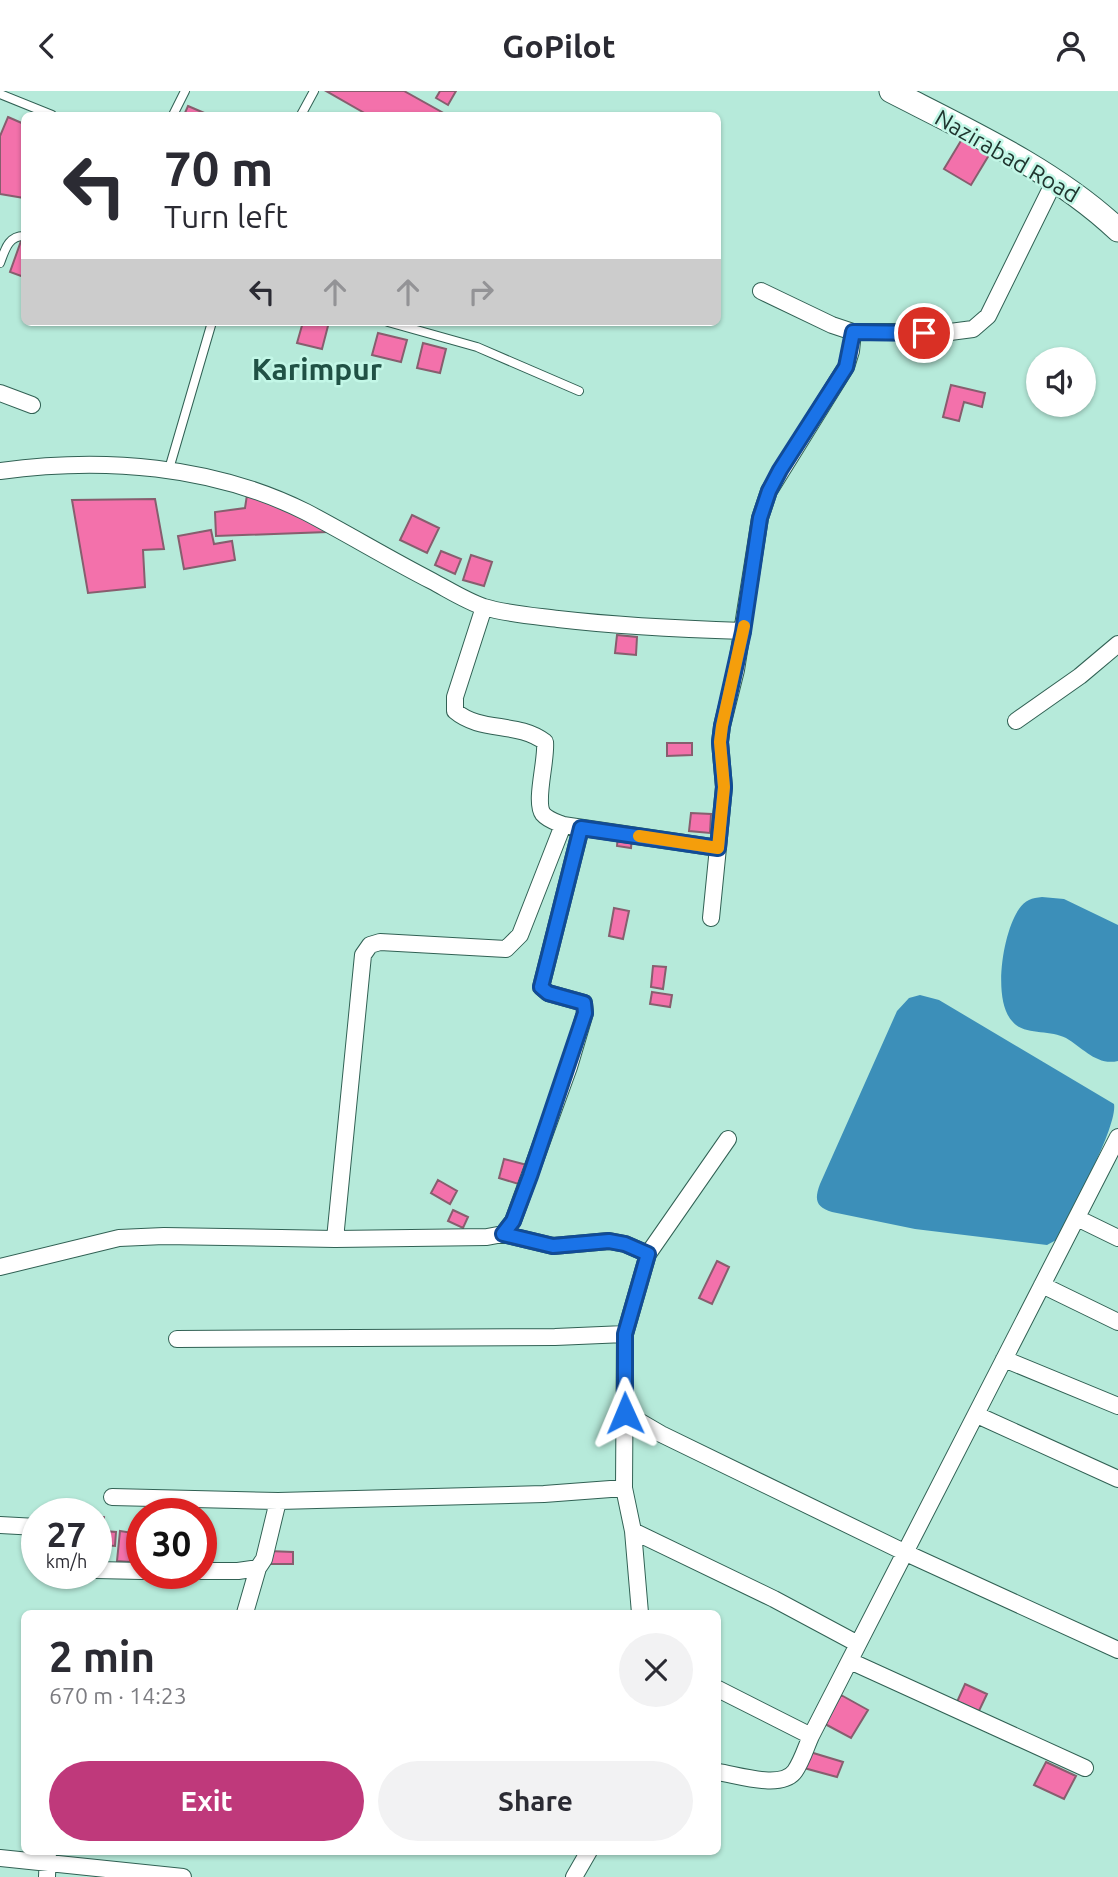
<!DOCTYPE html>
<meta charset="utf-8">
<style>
:root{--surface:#fff;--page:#f2f2f3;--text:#2b2b33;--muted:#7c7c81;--accent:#bf397b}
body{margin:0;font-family:Ubuntu,sans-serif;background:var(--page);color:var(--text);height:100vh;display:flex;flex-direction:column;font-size:26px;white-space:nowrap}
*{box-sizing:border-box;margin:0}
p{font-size:23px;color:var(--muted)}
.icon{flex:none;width:38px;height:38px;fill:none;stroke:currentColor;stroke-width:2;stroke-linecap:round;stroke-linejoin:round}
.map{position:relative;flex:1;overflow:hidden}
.drawer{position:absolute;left:21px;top:1519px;width:700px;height:245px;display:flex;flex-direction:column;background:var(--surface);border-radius:10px;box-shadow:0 2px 5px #0004}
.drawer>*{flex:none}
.guide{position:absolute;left:21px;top:21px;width:700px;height:214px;border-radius:10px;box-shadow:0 2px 5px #0004;background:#fff;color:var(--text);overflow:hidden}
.controls{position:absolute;left:1026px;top:256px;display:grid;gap:14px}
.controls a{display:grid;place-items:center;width:70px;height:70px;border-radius:50%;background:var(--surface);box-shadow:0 2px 5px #0004;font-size:35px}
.speed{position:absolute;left:21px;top:1407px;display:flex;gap:14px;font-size:35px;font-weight:700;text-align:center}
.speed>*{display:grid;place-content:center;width:91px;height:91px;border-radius:50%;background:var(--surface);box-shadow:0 2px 5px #0004;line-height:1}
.speed small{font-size:18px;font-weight:400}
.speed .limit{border:10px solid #d22;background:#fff;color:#111}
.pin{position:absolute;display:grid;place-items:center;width:60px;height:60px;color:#fff;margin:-30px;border:4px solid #fff;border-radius:50%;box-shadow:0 2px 7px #0007}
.me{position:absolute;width:77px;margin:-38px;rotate:359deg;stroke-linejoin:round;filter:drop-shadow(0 0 5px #0008)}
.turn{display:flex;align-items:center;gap:24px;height:147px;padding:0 28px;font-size:32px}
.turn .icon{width:91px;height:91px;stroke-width:2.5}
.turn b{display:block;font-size:49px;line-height:60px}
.lanes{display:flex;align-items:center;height:66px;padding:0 28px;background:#0003;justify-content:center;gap:35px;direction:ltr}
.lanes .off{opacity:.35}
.round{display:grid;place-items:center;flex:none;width:74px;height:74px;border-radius:37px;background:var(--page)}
.headline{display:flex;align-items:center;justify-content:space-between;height:119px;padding:0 28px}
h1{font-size:42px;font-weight:700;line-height:52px}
.button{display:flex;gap:14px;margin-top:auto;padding:14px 28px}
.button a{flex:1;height:80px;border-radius:42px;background:var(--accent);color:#fff;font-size:28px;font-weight:700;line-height:80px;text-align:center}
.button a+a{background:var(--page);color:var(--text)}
header{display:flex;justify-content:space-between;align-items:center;height:91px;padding:0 28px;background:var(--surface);font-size:32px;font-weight:700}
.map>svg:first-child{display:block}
</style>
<header><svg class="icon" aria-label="back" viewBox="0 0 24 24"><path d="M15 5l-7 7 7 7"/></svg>GoPilot<svg class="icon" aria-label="person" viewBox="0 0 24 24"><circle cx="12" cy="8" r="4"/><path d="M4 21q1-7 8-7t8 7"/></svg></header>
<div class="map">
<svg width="1118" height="1786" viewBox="0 0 1118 1786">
<rect width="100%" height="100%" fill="#b6eada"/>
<path fill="#3c8fb9" d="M 1042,806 L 1064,808 L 1118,834 L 1118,970 C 1097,975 1083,957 1066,947 C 1050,938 1024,945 1012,930 C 992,908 1003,841 1019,818 C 1025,809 1032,807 1042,806 Z
M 920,904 L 939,909 L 1114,1013 C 1118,1035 1070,1123 1058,1148 L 1047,1154 L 915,1138 L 832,1121 C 816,1116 814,1109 820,1093 L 897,920 L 909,907 Z"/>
<path fill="#f371ab" stroke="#875e6e" stroke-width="2" d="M 326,0 L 404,0 L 447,24 L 368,24 Z
M 440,0 L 456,0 L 448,14 L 436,7 Z
M 188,15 L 209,24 L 184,24 Z
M 8,26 L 24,33 L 24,107 L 0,103 L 0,45 Z
M 965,43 L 992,59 L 971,94 L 944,78 Z
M 21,150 L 24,152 L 24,186 L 10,181 Z
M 303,231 L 329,231 L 322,258 L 297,252 Z
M 378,242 L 407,249 L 401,271 L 372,264 Z
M 423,252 L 446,258 L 440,282 L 417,277 Z
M 951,294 L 985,302 L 982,316 L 964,311 L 959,330 L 943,326 Z
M 247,404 L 326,435 L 327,441 L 216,445 L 215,421 L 245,417 Z
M 155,408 L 164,458 L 143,459 L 145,496 L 88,502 L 72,409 Z
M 412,424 L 439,437 L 427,462 L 400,449 Z
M 211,439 L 214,453 L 232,450 L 235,469 L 184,478 L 178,445 Z
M 441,460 L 461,468 L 455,483 L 435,474 Z
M 471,464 L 492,471 L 484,495 L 463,489 Z
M 617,544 L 637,546 L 636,564 L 615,562 Z
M 667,652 L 692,652 L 692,664 L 667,665 Z
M 691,722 L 711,723 L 710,742 L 689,740 Z
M 618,744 L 632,745 L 631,757 L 617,755 Z
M 614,817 L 629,820 L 623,848 L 609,845 Z
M 653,875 L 666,876 L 663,898 L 651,896 Z
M 652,901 L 672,904 L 670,916 L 650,913 Z
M 504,1068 L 527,1074 L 522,1094 L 499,1087 Z
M 438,1089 L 457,1100 L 450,1113 L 431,1102 Z
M 453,1119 L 468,1126 L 463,1137 L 448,1130 Z
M 717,1170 L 729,1176 L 712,1213 L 699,1207 Z
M 154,1412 L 168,1415 L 166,1423 L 152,1423 Z
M 96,1425 L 104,1426 L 103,1437 L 96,1436 Z
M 104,1440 L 116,1441 L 115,1455 L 104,1454 Z
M 120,1440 L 133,1442 L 130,1471 L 117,1470 Z
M 269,1460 L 293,1461 L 293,1473 L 269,1473 Z
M 965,1593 L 987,1603 L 977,1624 L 957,1611 Z
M 841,1604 L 868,1619 L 851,1647 L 825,1633 Z
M 810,1661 L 843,1671 L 837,1686 L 804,1677 Z
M 1046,1671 L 1076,1685 L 1064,1708 L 1034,1694 Z"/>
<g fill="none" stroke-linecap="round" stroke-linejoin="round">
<g stroke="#316154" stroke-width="10">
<path id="service" d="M 0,3 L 52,24
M 173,24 L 185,0
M 301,24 L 314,0
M 0,172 C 5,159 8,145 24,145
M 388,231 L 477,256 L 579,300
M 169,378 L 212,231"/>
</g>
<g stroke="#316154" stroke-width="18">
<path id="minor" d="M 761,200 L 832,234 L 853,241 L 950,241 L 973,238 L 988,225 L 1055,89
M 0,302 L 32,314
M 0,380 C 103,366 212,374 306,421 C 348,443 389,468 432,490 C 449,499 466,510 484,516 C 507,523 534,525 558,528 C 619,535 681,538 743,540
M 484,516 L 455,606 L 455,620 C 481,642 517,630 545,651 C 547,669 534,711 543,723 C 548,729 556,731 563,734 L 718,757
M 1016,630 L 1080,585 L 1118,553
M 711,827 L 724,696 L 720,651 L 722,635 L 736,579 L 760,427 L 769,400 L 846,276 L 851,260 L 853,241
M 1077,1127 L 1118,1147
M 503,1143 L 553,1155 L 609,1150 L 625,1153 L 648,1163
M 335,1148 L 363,864 L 370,854 L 380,851 L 506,858 L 520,844 L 563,734
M 0,1176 L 119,1147 L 164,1145 L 335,1148 L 487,1146 L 503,1143 L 513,1130 L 569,976 L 585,922 L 584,912 L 548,902 L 541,896 L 581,737
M 1042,1194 L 1118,1231
M 177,1248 L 555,1246 L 625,1243
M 1004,1268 L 1118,1315
M 625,1322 L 661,1343 L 906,1462 L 1118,1559
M 977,1324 L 1118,1388
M 112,1406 L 278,1410 L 544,1403 L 624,1397
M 0,1434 L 37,1436
M 633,1440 L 774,1508 L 858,1553
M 96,1479 L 142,1480
M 201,1480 L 238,1480 L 258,1477 L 264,1468 L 278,1410
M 245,1522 L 258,1477
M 640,1522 L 633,1440 L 624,1397 L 625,1243 L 648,1163 L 728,1048
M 850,1570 L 1085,1677
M 718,1598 L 811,1645
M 718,1681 C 738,1684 782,1699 795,1680 C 802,1670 806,1656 811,1645 L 1118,1046
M 0,1767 L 183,1786
M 47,1786 L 48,1760
M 574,1786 L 589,1760"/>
</g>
<g stroke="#316154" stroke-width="25">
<path id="secondary" d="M 891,0 C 967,39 1056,80 1118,139"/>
</g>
<use href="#service" stroke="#fff" stroke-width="8"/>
<use href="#minor" stroke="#fff" stroke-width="16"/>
<use href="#secondary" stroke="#fff" stroke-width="23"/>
</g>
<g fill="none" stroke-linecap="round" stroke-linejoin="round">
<g stroke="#114b97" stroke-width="18">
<path id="route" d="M 625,1322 L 625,1243 L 648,1163 L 625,1153 L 609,1150 L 553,1155 L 503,1143 L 513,1130 L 530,1085 L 585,922 L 584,912 L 548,902 L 541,896 L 581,737 L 718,757 L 724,696 L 720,651 L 722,635 L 743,541 L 760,427 L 769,400 L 780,379 L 846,276 L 853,241 L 924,242"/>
</g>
<use href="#route" stroke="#1a73e8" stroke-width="12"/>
<path stroke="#f59e0b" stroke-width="12" d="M 639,745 L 718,757 L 724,696 L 720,651 L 722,635 L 744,535"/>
</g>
<g text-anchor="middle" stroke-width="5" stroke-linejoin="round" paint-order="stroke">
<g font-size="23" fill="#20352f" stroke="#c3f7e7">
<text transform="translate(1007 65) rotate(30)" y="8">Nazirabad Road</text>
</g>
<g font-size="30" font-weight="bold" fill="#205145" stroke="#c3f7e7">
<text x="317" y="289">Karimpur</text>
</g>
</g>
</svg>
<div class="controls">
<a><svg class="icon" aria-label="sound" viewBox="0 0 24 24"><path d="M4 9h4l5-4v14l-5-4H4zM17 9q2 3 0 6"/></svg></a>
</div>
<div class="speed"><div>27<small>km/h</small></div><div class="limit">30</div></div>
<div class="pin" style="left:924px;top:242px;background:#d93025"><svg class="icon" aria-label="arrive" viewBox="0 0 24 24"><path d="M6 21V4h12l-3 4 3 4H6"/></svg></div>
<svg class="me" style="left:625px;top:1322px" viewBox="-20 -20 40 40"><path d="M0-17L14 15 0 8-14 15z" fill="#1a73e8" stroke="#fff" stroke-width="4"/></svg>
<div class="guide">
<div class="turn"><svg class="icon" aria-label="left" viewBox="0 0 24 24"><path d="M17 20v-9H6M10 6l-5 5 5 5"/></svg><div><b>70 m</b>Turn left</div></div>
<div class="lanes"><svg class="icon" aria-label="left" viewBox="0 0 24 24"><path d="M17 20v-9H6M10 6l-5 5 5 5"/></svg><svg class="icon off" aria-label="ahead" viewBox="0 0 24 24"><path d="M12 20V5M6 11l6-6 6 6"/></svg><svg class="icon off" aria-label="ahead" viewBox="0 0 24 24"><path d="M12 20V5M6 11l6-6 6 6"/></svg><svg class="icon off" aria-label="right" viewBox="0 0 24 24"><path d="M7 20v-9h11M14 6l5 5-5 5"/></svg></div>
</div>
<section class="drawer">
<div class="headline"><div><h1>2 min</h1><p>670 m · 14:23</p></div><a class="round"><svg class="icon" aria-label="close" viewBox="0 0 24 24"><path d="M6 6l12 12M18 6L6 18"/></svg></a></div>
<div class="button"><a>Exit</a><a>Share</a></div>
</section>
</div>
